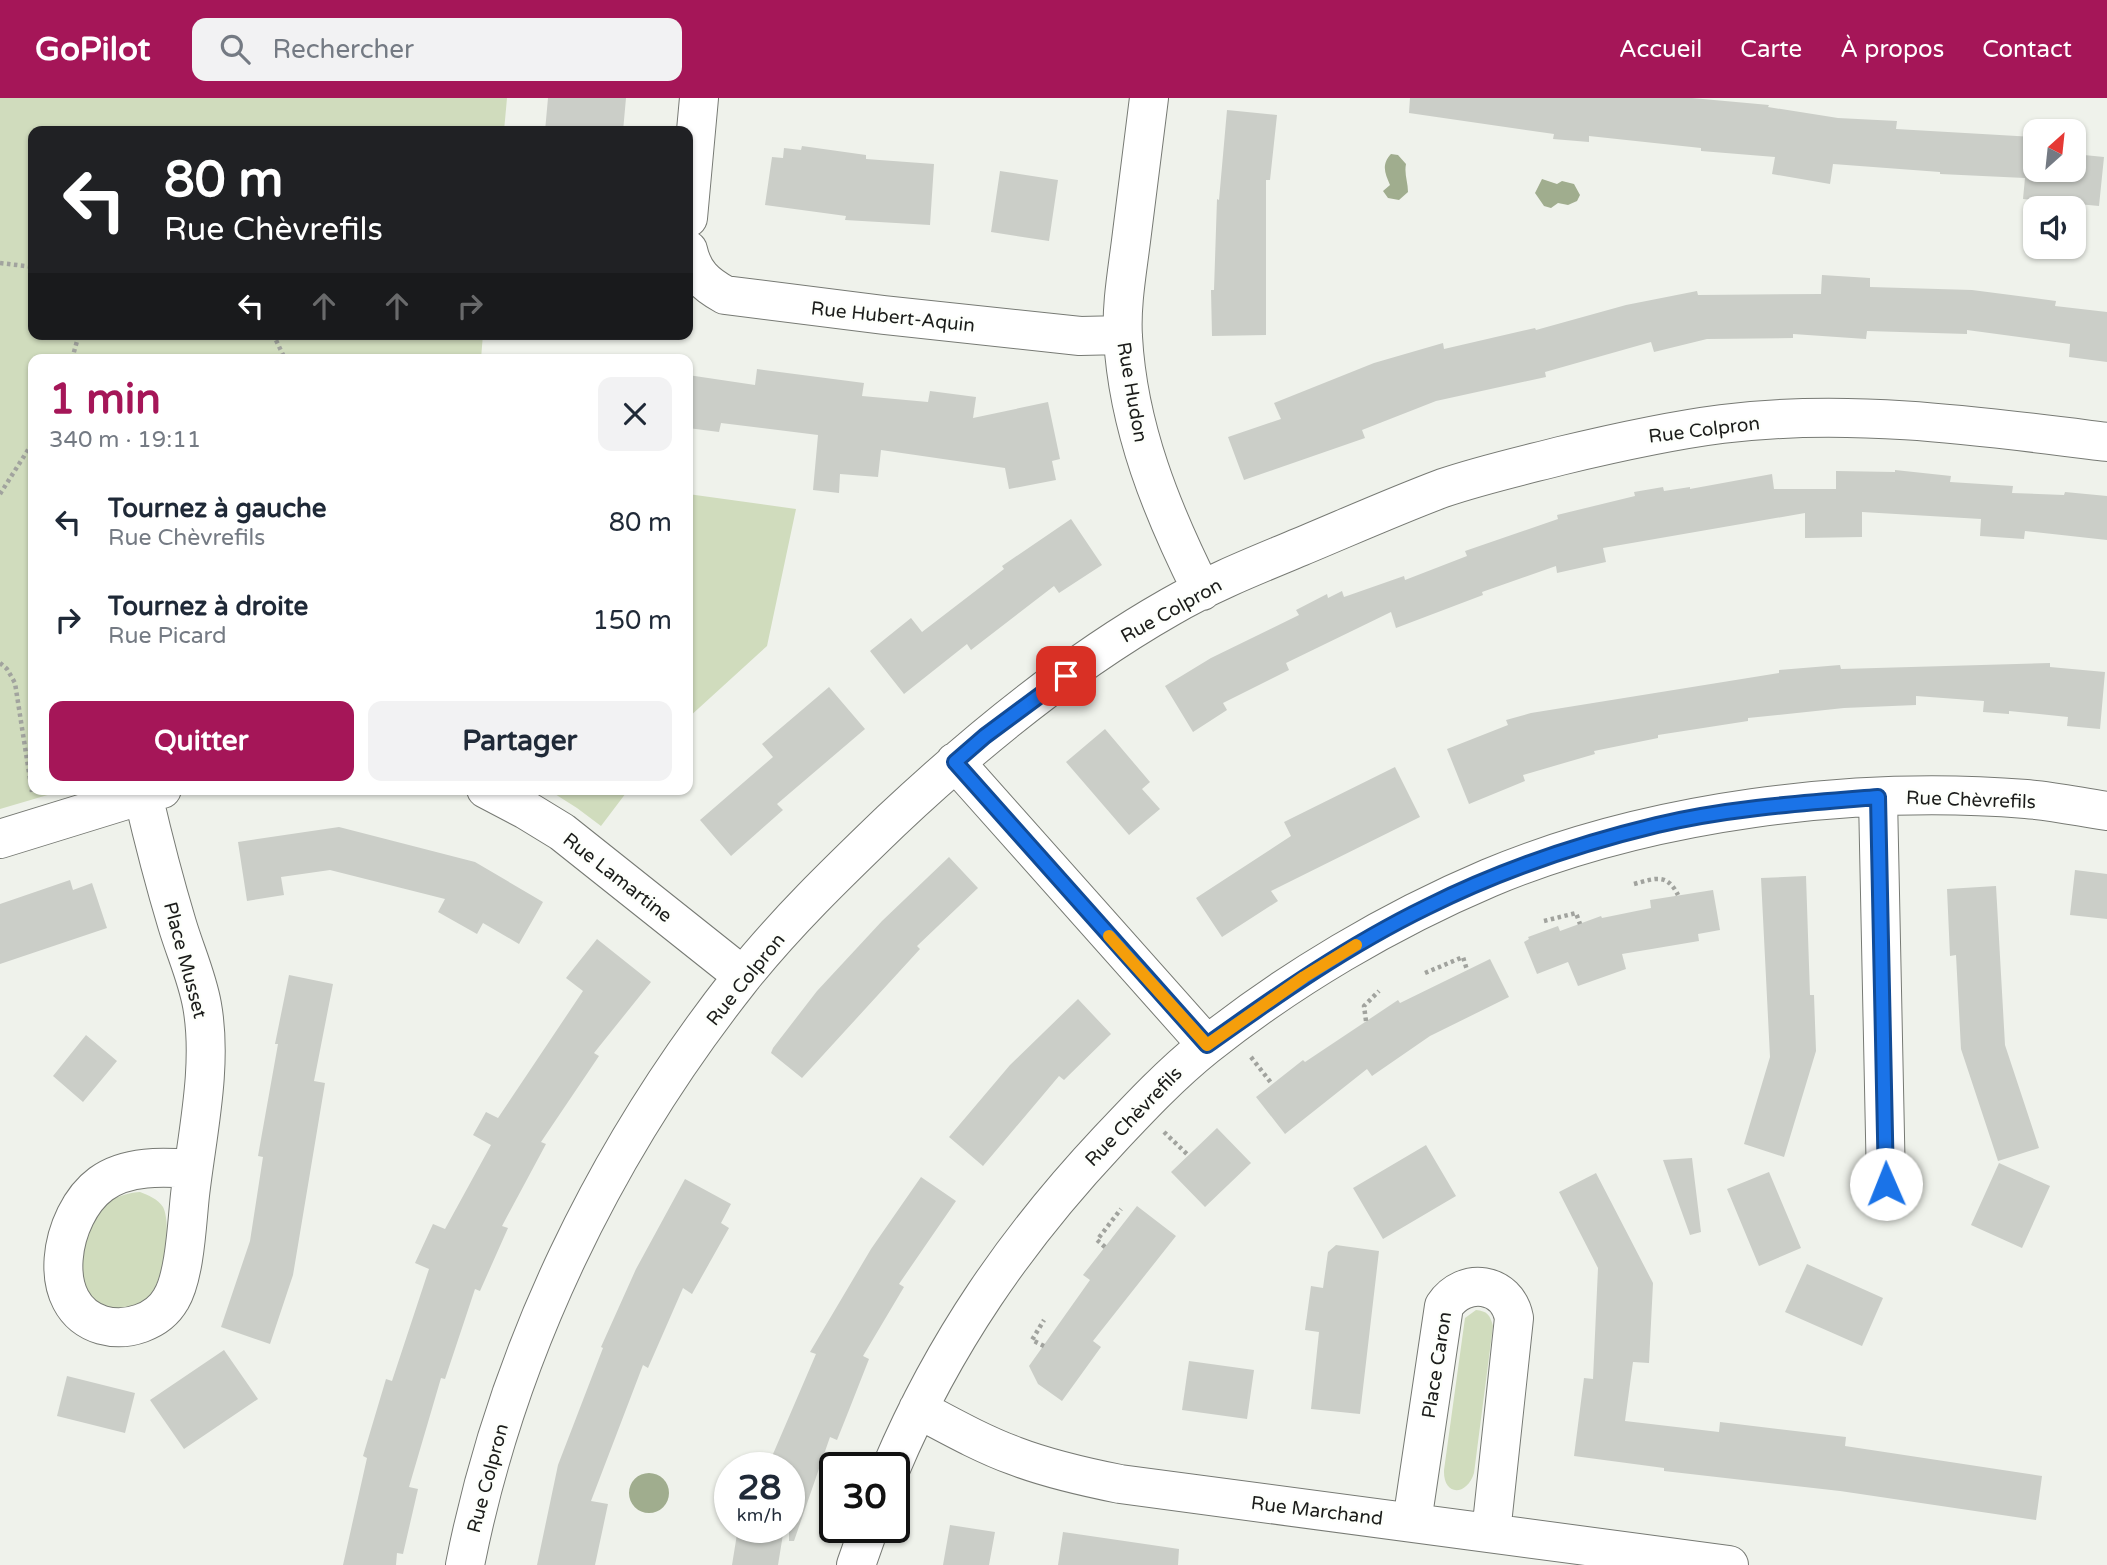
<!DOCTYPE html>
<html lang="fr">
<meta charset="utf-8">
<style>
:root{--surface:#fff;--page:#f2f2f3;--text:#1f2937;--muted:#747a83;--accent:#a51658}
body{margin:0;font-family:"Varela Round",sans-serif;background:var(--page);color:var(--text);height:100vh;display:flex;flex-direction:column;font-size:26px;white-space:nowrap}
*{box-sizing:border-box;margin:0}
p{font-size:23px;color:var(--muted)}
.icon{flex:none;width:38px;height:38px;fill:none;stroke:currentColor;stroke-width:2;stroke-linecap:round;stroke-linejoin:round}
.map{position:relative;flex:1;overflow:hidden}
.drawer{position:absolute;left:28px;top:256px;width:665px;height:441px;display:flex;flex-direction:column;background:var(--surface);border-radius:14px;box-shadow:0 2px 5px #0004}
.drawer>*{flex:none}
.guide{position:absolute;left:28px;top:28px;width:665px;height:214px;border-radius:14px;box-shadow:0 2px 5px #0004;background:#202124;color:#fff;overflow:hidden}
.needle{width:46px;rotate:27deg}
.buttons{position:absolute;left:2023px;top:21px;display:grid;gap:14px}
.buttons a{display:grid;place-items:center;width:63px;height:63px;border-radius:14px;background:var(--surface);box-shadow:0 2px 5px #0004;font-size:35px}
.speed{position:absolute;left:714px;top:1354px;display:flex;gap:14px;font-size:35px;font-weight:700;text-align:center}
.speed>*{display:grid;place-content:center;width:91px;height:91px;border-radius:50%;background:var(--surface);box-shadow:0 2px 5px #0004;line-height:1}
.speed small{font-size:18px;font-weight:400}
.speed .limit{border:4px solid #111;border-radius:10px;background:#fff;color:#111}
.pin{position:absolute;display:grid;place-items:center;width:60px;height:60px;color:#fff;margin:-30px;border-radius:14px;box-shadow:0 4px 10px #0006}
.me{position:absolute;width:77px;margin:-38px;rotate:359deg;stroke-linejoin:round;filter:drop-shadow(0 0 5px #0008)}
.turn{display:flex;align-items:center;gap:24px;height:147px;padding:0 21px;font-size:32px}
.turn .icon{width:91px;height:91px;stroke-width:2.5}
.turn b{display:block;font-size:49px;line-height:60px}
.lanes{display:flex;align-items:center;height:66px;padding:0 21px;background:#0003;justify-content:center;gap:35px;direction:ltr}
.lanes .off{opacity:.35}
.round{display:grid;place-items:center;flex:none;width:74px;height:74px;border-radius:14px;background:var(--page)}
.headline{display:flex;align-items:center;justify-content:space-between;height:119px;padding:0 21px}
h1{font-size:42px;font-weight:700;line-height:52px;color:var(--accent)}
.action{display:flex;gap:14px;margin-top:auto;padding:14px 21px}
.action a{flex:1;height:80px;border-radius:14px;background:var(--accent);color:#fff;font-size:28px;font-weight:700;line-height:80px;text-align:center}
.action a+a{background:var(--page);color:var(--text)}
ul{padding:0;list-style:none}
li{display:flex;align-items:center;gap:21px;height:98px;padding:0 21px}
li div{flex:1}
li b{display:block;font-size:26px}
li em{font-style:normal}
header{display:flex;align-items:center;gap:42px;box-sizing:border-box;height:98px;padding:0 35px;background:var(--accent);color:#fff}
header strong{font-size:33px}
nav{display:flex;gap:38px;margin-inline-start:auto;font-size:24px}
.search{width:490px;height:63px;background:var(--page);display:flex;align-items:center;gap:18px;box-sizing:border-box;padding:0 24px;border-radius:14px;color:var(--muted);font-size:26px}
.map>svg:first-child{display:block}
</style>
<header>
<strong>GoPilot</strong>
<div class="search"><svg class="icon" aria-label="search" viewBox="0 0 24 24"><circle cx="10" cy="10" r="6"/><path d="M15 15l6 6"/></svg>Rechercher</div>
<nav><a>Accueil</a><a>Carte</a><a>À propos</a><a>Contact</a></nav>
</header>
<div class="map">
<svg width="2107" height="1467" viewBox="0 0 2107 1467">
<rect width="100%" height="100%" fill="#eff2eb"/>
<path fill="#d0dcbd" d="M 0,0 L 507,0 L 504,33 L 33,33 L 33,236 L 483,236 L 481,261 L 33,261 L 33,691 L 68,691 L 0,711 Z
M 688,396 L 796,411 L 767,548 L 688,620 Z
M 547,691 L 629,691 L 601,728 L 577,710 Z
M 140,1094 C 148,1097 158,1101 163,1109 C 173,1128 162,1195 142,1207 C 134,1211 119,1211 110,1212 C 103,1207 91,1202 88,1195 C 76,1174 84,1135 96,1115 C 105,1101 126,1095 140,1094 Z
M 1476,1212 C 1487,1213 1490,1217 1493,1228 L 1474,1375 C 1467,1398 1443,1399 1444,1372 L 1465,1220 Z"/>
<path fill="#a0ad8e" d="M 1391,56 L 1398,57 L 1406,66 C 1404,76 1408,84 1408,94 L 1399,102 L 1388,100 L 1383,93 L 1390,87 C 1385,75 1381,67 1391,56 Z
M 1542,81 L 1557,86 L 1562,83 L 1574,86 L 1580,97 L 1577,103 L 1568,107 L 1558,105 L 1551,110 L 1544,108 L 1535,95 Z
M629 1395a20 20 0 1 1 40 0a20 20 0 1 1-40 0Z"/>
<path fill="#cbcec8" d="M 548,0 L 626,0 L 623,33 L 545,33 Z
M 1410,0 L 1692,0 L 1769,7 L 1768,9 L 1838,20 L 1897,23 L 1896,31 L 2035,39 L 2035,72 L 2074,72 L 2074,56 L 2104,59 L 2099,108 L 2023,101 L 2025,80 L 1940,76 L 1940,74 L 1833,66 L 1830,86 L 1772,76 L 1775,59 L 1701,53 L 1701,50 L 1589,38 L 1589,44 L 1553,41 L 1554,36 L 1409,15 Z
M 1227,12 L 1277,17 L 1270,82 L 1266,82 L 1266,237 L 1212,238 L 1211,192 L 1214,192 L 1217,101 L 1219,102 Z
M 802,48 L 866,57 L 866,61 L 934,66 L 930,127 L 845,122 L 846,118 L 765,107 L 772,59 L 783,60 L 784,50 L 801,52 Z
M 1000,73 L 1058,82 L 1049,143 L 991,134 Z
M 1822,177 L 1870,180 L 1870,189 L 1972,192 L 2056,203 L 2055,208 L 2107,214 L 2107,264 L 2069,259 L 2070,246 L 1967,232 L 1967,236 L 1867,233 L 1866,241 L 1793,236 L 1793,240 L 1707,241 L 1654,254 L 1651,244 L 1545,274 L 1546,279 L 1436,303 L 1362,332 L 1365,340 L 1244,382 L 1228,339 L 1281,321 L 1274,305 L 1374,265 L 1443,245 L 1444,251 L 1535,230 L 1536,232 L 1626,207 L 1697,193 L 1698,197 L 1821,196 Z
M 757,271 L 864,285 L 862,298 L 928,304 L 930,293 L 976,299 L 973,320 L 1048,304 L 1060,361 L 1052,363 L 1056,382 L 1009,391 L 1005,370 L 881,352 L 878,379 L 840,376 L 839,395 L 813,392 L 818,337 L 721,325 L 719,334 L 688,330 L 688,277 L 755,287 Z
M 1895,372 L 1951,378 L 1950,384 L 2013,388 L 2012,395 L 2064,397 L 2065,394 L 2107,398 L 2107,442 L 2025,433 L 2024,441 L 1980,438 L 1981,421 L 1862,414 L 1862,439 L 1805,440 L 1805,415 L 1603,450 L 1606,464 L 1557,475 L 1556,468 L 1482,494 L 1483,497 L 1396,530 L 1391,514 L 1286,565 L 1289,572 L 1223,605 L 1227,612 L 1193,634 L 1165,588 L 1211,560 L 1299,517 L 1296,512 L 1327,496 L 1328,500 L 1342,493 L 1344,499 L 1404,478 L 1405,482 L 1467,458 L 1465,453 L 1558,421 L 1557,417 L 1635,398 L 1634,394 L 1663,389 L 1664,393 L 1690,389 L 1690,391 L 1772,376 L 1774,391 L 1836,391 L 1836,373 L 1895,374 Z
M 1071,421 L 1102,467 L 1059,495 L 1054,488 L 971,552 L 967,546 L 904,596 L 870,553 L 911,520 L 922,534 L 1004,471 L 1002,468 Z
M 2050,565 L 2050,569 L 2105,574 L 2100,631 L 2067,628 L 2068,619 L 2009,613 L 2009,616 L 1983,614 L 1984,603 L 1916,598 L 1916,607 L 1844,610 L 1748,620 L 1748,623 L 1658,637 L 1658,640 L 1594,653 L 1595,656 L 1523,677 L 1525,683 L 1469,706 L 1447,651 L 1508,627 L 1506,622 L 1531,615 L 1779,575 L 1779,572 L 1840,567 L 1841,571 Z
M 829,589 L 865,631 L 777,706 L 783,712 L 731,758 L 700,722 L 773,659 L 762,646 Z
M 1105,631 L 1150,684 L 1142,691 L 1160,711 L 1129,737 L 1066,664 Z
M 1395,669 L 1420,719 L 1271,793 L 1278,803 L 1222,839 L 1196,800 L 1291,738 L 1284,724 Z
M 339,729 L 475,764 L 543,804 L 519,846 L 483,825 L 477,836 L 438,814 L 445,801 L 330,772 L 281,779 L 284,797 L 247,803 L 238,744 Z
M 949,759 L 978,790 L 917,848 L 920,851 L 802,980 L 771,955 L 773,950 L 817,893 L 882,823 Z
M 2075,772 L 2107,776 L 2107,821 L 2070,817 Z
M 1806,778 L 1810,897 L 1814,897 L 1816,953 L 1784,1059 L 1744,1046 L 1770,959 L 1761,780 Z
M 70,782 L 73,792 L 92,785 L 107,830 L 0,866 L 0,806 Z
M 1996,788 L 2005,947 L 2039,1050 L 1998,1063 L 1961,951 L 1956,857 L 1950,858 L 1947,791 Z
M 1713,792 L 1720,832 L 1698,836 L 1699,843 L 1622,856 L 1626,871 L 1578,888 L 1568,864 L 1537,876 L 1524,844 L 1529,841 L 1528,839 L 1558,828 L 1560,833 L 1601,818 L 1602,820 L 1651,810 L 1650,802 Z
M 597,841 L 651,884 L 594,955 L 599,958 L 541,1044 L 546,1046 L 502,1128 L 508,1130 L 480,1193 L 475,1191 L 445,1281 L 441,1280 L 409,1389 L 418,1391 L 403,1456 L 397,1455 L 396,1467 L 343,1467 L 367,1360 L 363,1358 L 386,1281 L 392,1283 L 429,1171 L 415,1165 L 433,1126 L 445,1131 L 491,1047 L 473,1037 L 486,1014 L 498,1020 L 583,893 L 566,880 Z
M 1490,861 L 1509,899 L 1430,938 L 1372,978 L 1367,971 L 1285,1036 L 1256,999 L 1303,962 L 1305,964 L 1398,902 L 1400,905 Z
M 289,877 L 333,886 L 314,983 L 325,985 L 293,1177 L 270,1246 L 221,1229 L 250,1143 L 263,1059 L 258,1058 L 278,946 L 275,946 Z
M 1078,901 L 1111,936 L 1064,982 L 1059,978 L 983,1068 L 949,1039 L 1010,967 Z
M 86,937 L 117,963 L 83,1004 L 53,978 Z
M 1217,1030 L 1251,1065 L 1205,1109 L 1171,1074 Z
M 1426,1047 L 1456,1098 L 1383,1141 L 1353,1090 Z
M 1692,1060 L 1701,1134 L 1690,1137 L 1663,1062 Z
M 1999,1065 L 2050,1088 L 2022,1150 L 1971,1127 Z
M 1769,1074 L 1801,1150 L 1759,1168 L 1727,1091 Z
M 1596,1075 L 1653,1185 L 1649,1265 L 1633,1264 L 1625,1323 L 1719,1334 L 1720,1324 L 1846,1339 L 1845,1348 L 2042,1378 L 2036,1422 L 1840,1393 L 1664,1373 L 1664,1370 L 1574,1358 L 1584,1280 L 1593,1281 L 1598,1170 L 1559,1094 Z
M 921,1079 L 956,1103 L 899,1186 L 904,1189 L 863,1258 L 869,1261 L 849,1312 L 837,1342 L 830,1339 L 794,1443 L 789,1443 L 789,1370 L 767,1370 L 816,1256 L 810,1254 L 871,1151 Z
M 685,1081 L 731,1106 L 721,1125 L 729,1130 L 692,1196 L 683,1190 L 648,1270 L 643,1267 L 591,1403 L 608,1406 L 595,1467 L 537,1467 L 558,1367 L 603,1250 L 601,1249 L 636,1171 Z
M 1137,1108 L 1176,1138 L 1093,1243 L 1101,1249 L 1062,1303 L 1038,1286 L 1029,1268 L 1090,1182 L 1083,1177 Z
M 1336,1147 L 1379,1153 L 1360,1316 L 1311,1311 L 1319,1234 L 1305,1232 L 1311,1188 L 1323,1190 L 1328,1154 Z
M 1807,1166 L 1883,1200 L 1862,1248 L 1785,1214 Z
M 224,1252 L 258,1301 L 184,1351 L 150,1302 Z
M 1189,1263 L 1254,1272 L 1247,1321 L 1182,1312 Z
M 67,1278 L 135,1295 L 125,1335 L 57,1318 Z
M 950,1427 L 995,1434 L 989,1467 L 943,1467 Z
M 738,1430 L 784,1430 L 778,1467 L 732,1467 Z
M 1063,1434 L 1179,1451 L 1178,1467 L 1058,1467 Z"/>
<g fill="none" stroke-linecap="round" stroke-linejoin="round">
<g stroke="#777a74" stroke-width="40">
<path id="minor" d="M 1149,0 C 1143,48 1137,96 1131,143 C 1127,175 1121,208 1123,239 C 1128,330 1162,413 1202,493
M 688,120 L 699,0
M 688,152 C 693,175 705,186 725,197 L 884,217 L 1080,238 L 1123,237
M 955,664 L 1207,947
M 486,691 L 526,712 L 562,734 L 743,878
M 143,697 C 153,740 164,783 177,826 C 185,853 197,879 202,907 C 213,968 197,1036 190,1097 C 187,1124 185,1178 171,1201 C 158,1224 127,1234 102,1227 C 42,1209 60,1116 101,1086 C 127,1067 163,1069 193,1071
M 1878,699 L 1886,1086
M 0,741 L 162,691
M 918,1311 C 950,1328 982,1346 1015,1358 C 1049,1371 1085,1379 1120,1386 L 1729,1467
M 891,1370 C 944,1245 1016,1141 1109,1042 C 1140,1009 1171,976 1206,948 C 1290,881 1390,822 1489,780 C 1649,713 1854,687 2026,701 C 2053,703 2080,709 2107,713
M 1412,1424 L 1444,1208 C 1464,1178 1507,1184 1514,1220 L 1491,1435
M 465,1467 C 507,1254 605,1053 739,883 C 784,826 838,774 891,723 C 976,643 1068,567 1170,509 C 1211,485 1257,467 1300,449 C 1348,429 1395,408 1443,390 C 1481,377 1521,368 1560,358 C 1614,345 1667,333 1722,326 C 1850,310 1980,328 2107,344
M 856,1467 L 869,1430"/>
</g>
<path stroke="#a1a39e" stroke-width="4.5" stroke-dasharray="3.5 3.5" stroke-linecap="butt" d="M 0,165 L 33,169
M 273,236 L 285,261
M 72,261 L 79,236
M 0,396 L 33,344
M 0,565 L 7,571 L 15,585 L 32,694
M 1634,786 C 1656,780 1667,775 1678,797
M 1544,823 L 1576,815 L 1580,826
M 1425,875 L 1463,859 L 1467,872
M 1366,923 L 1364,908 L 1379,893
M 1251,959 L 1272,986
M 1164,1034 L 1189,1058
M 1105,1149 L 1097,1142 L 1121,1111
M 1044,1248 L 1032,1242 L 1044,1222"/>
<use href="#minor" stroke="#fff" stroke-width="38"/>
</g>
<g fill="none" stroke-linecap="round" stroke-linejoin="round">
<g stroke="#114b97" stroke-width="18">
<path id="route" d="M 1066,578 L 985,638 L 955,664 L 1207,947 C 1277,897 1349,847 1427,809 C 1499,773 1578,746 1657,727 C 1728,710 1804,705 1878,699 L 1886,1086"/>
</g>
<use href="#route" stroke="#1a73e8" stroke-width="12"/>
<path stroke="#f59e0b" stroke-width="12" d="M 1109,838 L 1207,947 L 1304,879 L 1356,847"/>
</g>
<g text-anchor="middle" stroke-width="5" stroke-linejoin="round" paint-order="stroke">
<g font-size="19" fill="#1b1c1a" stroke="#fdfffb">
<text transform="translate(893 218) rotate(6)" y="7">Rue Hubert-Aquin</text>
<text transform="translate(1133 294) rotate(80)" y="7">Rue Hudon</text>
<text transform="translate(1704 331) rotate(-7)" y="7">Rue Colpron</text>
<text transform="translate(1171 512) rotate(-29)" y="7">Rue Colpron</text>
<text transform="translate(1971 701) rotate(2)" y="7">Rue Chèvrefils</text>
<text transform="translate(618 779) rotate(38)" y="7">Rue Lamartine</text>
<text transform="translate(186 862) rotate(75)" y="7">Place Musset</text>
<text transform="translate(745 881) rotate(-51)" y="7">Rue Colpron</text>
<text transform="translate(1133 1018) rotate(-46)" y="7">Rue Chèvrefils</text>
<text transform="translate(1436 1267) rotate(-81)" y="7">Place Caron</text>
<text transform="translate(487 1380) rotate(-75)" y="7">Rue Colpron</text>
<text transform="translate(1317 1412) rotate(7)" y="7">Rue Marchand</text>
</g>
</g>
</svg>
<div class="buttons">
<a><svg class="needle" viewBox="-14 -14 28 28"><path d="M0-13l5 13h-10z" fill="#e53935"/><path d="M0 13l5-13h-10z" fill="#747a83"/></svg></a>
<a><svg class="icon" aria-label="sound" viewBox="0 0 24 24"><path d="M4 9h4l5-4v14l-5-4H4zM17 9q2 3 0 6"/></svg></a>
</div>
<div class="speed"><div>28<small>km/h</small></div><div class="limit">30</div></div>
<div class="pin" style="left:1066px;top:578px;background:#d93025"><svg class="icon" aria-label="arrive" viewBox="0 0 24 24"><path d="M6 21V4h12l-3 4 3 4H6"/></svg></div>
<svg class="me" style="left:1886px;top:1086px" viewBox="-20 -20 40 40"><circle r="19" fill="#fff"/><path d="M0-13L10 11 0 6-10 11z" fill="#1a73e8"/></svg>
<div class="guide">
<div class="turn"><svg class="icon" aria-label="left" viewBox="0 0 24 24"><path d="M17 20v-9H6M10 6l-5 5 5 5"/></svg><div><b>80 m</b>Rue Chèvrefils</div></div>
<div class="lanes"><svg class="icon" aria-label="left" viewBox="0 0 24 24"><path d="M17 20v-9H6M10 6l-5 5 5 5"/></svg><svg class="icon off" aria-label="ahead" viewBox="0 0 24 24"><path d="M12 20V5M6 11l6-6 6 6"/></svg><svg class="icon off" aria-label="ahead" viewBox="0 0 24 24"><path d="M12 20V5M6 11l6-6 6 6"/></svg><svg class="icon off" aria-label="right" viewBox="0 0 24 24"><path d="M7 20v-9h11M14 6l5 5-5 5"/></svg></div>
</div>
<section class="drawer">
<div class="headline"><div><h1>1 min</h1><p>340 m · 19:11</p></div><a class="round"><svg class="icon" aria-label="close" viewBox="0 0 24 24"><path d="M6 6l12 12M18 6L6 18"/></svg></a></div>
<ul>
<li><svg class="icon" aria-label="left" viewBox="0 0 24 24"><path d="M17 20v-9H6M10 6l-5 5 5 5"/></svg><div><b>Tournez à gauche</b><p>Rue Chèvrefils</p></div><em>80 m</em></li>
<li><svg class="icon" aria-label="right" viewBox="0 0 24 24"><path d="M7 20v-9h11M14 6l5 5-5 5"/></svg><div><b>Tournez à droite</b><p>Rue Picard</p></div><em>150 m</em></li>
</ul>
<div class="action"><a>Quitter</a><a>Partager</a></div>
</section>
</div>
